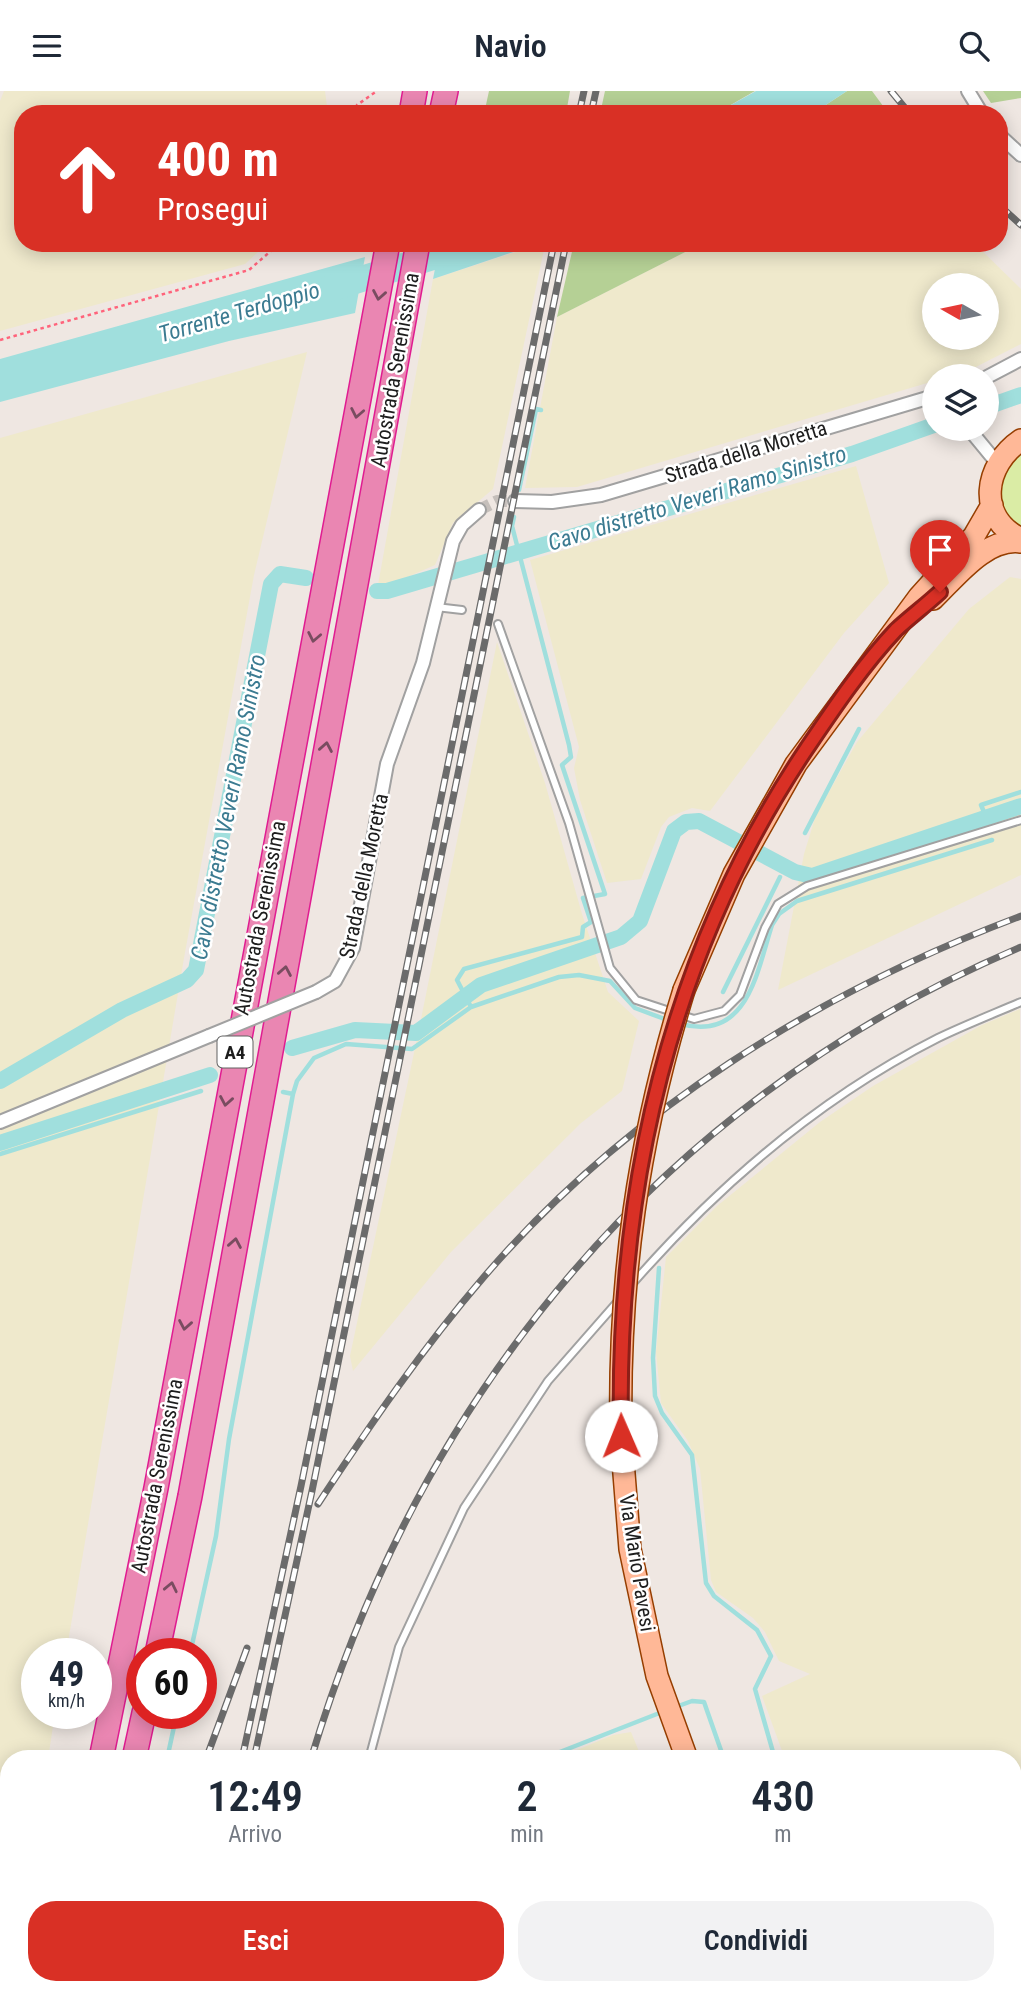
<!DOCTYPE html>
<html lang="it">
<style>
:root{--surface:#fff;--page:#f2f2f3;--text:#1f2937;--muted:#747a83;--accent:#d93025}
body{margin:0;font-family:"Roboto Condensed",sans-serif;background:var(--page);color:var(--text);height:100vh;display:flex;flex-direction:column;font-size:26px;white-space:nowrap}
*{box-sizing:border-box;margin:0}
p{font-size:23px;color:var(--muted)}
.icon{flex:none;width:38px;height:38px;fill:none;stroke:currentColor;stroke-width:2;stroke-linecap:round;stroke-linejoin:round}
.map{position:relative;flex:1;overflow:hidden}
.panel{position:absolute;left:0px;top:1659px;width:1022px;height:245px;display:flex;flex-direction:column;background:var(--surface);border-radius:28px 28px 0 0;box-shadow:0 4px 18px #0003}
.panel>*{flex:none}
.hud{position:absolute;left:14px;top:14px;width:994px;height:147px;border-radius:28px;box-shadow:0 4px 18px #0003;background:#d93025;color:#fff;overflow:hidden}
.needle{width:46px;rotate:279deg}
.fabs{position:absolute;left:922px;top:182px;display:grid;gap:14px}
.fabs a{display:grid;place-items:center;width:77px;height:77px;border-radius:50%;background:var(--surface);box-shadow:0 4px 18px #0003;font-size:35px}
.speed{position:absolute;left:21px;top:1547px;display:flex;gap:14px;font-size:35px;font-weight:700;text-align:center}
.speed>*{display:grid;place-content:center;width:91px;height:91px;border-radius:50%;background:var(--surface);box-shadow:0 4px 18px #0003;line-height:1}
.speed small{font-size:18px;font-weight:400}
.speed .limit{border:10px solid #d22;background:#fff;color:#111}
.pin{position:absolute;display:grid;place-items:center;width:60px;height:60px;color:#fff;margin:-72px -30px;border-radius:50% 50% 50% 0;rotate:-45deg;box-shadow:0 0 7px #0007}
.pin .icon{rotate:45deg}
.me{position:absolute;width:77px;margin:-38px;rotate:359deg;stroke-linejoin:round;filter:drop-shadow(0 0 5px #0008)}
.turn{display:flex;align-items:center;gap:24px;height:147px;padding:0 28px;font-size:32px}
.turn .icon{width:91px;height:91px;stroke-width:2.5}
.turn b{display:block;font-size:49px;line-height:60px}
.eta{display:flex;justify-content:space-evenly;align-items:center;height:119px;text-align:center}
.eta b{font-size:42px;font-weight:600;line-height:49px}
.primary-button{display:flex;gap:14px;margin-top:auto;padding:14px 28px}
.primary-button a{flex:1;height:80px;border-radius:28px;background:var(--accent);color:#fff;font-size:28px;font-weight:600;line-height:80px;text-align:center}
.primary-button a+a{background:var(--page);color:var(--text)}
header{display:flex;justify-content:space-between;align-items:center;height:91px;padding:0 28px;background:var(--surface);font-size:32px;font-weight:600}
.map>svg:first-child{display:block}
</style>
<header><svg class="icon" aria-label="menu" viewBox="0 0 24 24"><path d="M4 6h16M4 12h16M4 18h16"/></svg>Navio<svg class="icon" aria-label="search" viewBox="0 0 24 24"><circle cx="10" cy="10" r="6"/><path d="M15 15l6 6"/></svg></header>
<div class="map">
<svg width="1021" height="1904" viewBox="0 0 1021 1904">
<rect width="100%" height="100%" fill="#efe7e2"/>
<path fill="#efe9cc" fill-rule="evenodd" d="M 4,0 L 325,0 L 328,23 L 23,23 L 23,152 L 268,152 L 245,173 L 0,240 L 0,10 Z
M 703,152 L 974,152 L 1021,198 L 1021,253 L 964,282 L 934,285 L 934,290 L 577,396 L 525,397 L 557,226 ZM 934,194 L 987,194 L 987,247 L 934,247 Z
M 540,153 L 545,154 L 493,398 L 453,432 L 435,474 L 389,494 L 378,494 L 433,188 Z
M 307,261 L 254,484 L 184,867 L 66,1563 L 37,1563 L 37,1622 L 55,1622 L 48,1668 L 9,1668 L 9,1711 L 0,1715 L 0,347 Z
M 856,375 L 889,492 L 844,542 L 710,720 L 692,717 L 669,726 L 661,736 L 641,788 L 607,792 L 580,709 L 574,677 L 579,656 L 530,469 Z
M 1010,486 L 1021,488 L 1021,784 L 778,899 L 804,763 L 816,724 L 857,651 L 969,518 Z
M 497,551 L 545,692 L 582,823 L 608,901 L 639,930 L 622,1000 L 581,1032 L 451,1161 L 353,1280 L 350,1265 L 418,943 Z
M 1020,918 L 1021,1842 L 1013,1844 L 1013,1668 L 785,1668 L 762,1605 L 810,1583 L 779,1570 L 765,1541 L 753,1527 L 716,1501 L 711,1489 L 700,1378 L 688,1350 L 661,1312 L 656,1261 L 666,1166 L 717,1115 L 820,1031 L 873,995 L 982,934 Z
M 631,1641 L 642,1668 L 555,1668 L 613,1644 Z
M 314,1895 L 397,1895 L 400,1904 L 312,1904 Z
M 419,1895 L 743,1895 L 747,1904 L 422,1904 Z"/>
<path fill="#daeca5" d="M 1021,361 L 1021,436 C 991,417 997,382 1021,361 Z"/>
<path fill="#b5d095" d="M 489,0 L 570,0 L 566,23 L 484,23 Z
M 605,0 L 755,0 L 715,23 L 600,23 Z
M 847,0 L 872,0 L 889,23 L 812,23 Z
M 983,0 L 1021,0 L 1021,7 L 991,12 Z
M 574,152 L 703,152 L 557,226 Z"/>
<path fill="#a0dfdd" d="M 756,0 L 847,0 L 812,23 L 715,23 Z
M 440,152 L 540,152 L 433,188 Z
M 365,166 L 355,222 L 229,250 L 0,311 L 0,268 Z"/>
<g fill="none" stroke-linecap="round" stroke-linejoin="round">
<path stroke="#a0dfdd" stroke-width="4.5" d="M 519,399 L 536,318 L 541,319
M 984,721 L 981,714 L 1021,701
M 805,742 L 859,638
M 723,901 L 780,786
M 471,916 L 457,889 L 464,878 L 582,846 L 583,836 L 591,831 L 583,807 L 605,803 L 562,674 L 571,666 L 569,654 L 512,435 L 514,426
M 681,933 C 748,951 757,880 772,834 L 779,823 L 797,810 L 992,749
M 283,1001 L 293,1003
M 0,1063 L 201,1000
M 659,1177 L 653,1267 L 655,1305 L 662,1322 L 692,1364 L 706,1492 L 714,1505 L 757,1539 L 771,1565 L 755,1598 L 775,1668
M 190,1563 L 216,1445 L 229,1348 L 293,1003 L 297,990 L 314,967 L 346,953 L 412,958 L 471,916 L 559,886 L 579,884 L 610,890 L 635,917 L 670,930
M 673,1617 L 692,1610 L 704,1611 L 724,1668
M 167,1668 L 177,1622
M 542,1668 L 662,1621
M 0,1742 L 9,1739
M 1013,1871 L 1021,1868
M 837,1895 L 849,1904
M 901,1904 L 902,1895
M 940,1904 L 941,1895"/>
<path stroke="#a0dfdd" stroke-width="16" d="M 987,316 L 1021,304
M 377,500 L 387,500 L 852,363 L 934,334
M 292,957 L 355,939 L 416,942 L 481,894 L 621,846 L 640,830 L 674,740 L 686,731 L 699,730 L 795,781 L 812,785 L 1021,715
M 0,990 L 122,919 L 187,889 L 196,879 L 271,493 L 280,483 L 306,487
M 0,1052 L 210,984"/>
<path stroke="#a0dfdd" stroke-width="26" d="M 329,198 L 478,152"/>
<path stroke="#c5bfbb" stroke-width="12" stroke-dasharray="12 6" stroke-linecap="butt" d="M 479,419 L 497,410 L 515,410"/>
<g stroke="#a1a1a1" stroke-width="10">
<path id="lane" d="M 436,516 L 462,519
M 498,533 L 569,732 L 610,877 L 636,909 L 694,928 L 724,920 L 740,904 L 765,837 L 778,813 L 807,795 L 1021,729
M 633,1192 C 718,1095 821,1006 938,947 C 965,934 993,923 1021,911
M 369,1668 L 399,1556 L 464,1417 L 548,1290 L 619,1209
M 305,1904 L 307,1895"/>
</g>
<g stroke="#a1a1a1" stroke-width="16">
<path id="street" d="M 968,0 L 982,23
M 999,44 L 1021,64
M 987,286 L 1021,268
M 969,338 L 997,372
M 515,410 L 552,411 L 601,404 L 934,305
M 316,901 L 335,890 L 353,857 L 387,673 L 423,572 L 453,450 L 462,434 L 479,419
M 0,1031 L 209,945"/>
</g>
<g stroke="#963e00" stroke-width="24">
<path id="primary" d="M 1021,349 C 984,374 976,426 1021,448
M 933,508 C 956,486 986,446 1021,451
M 684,899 L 734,783 L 796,673 L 919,506 L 974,445 L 992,414
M 621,1345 L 630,1458 L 657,1585 L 687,1668
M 780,1895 L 783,1904
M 800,1895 L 806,1904"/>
</g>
<g stroke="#e01c91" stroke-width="26">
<path id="highway" d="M 411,23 L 415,0
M 441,23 L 446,0
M 157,1563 L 190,1405 L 418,152
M 101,1668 L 156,1397 L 388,152
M 134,1668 L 144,1622
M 50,1904 L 52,1895
M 84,1904 L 86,1895"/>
</g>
<path stroke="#ff637b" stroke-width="2.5" stroke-dasharray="3.5 3.5" stroke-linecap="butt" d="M 353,23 L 357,14 L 377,0
M 0,249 L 249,179 L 280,152
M 412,1895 L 415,1904"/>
<use href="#lane" stroke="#fff" stroke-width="6"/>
<use href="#street" stroke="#fff" stroke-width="12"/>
<use href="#primary" stroke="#ffb897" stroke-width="21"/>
<use href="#highway" stroke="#ea86b2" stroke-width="23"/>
<g stroke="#6b6b6b" stroke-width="7">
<path id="rail" d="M 891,0 L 910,23
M 579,23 L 584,0
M 591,23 L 596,0
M 999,114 L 1021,134
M 318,1413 C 370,1334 422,1258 483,1187 C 625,1021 818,901 1021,825
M 206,1668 L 247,1557
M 242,1668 L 301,1395 L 554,152
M 254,1668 L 312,1400 L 566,152
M 311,1668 C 422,1298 663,1008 1021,856
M 150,1904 L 151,1895
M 188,1904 L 190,1895
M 199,1904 L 201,1895
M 241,1904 L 244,1895"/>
</g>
<use href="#rail" stroke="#fff" stroke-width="4.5" stroke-dasharray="13" stroke-linecap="butt"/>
<g stroke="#a1a1a1" stroke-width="16" stroke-linecap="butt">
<path id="street-bridge" d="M 209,945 L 316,901"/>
</g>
<g stroke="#963e00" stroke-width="24" stroke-linecap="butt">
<path id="primary-bridge" d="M 621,1345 C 618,1188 638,1049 684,899"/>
</g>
<use href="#street-bridge" stroke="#fff" stroke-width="12"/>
<use href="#primary-bridge" stroke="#ffb897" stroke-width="21"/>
</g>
<defs><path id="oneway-chevron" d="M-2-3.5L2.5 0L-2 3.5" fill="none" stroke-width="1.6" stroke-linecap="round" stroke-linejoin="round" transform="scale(1.75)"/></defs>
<g stroke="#794c60">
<use href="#oneway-chevron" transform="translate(379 204) rotate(100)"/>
<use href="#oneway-chevron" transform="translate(357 322) rotate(101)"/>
<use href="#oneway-chevron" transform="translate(314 546) rotate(101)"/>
<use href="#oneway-chevron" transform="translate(326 656) rotate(-80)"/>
<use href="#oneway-chevron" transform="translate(285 880) rotate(-80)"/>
<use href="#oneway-chevron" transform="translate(226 1010) rotate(100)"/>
<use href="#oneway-chevron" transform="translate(235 1152) rotate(-80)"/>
<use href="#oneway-chevron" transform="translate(185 1234) rotate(100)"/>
<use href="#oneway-chevron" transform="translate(171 1496) rotate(-78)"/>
</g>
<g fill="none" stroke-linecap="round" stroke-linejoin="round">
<g stroke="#8d1f18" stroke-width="18">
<path id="route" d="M 621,1345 C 616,1098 668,864 807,657 C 834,617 863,574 896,539 C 910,526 926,514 940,501"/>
</g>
<use href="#route" stroke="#d93025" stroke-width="12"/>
</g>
<g text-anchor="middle" stroke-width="5" stroke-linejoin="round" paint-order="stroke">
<rect fill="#fff" stroke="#616161" stroke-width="2" x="217.5" y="945.5" width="35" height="31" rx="5"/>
<g font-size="19" font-weight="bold" fill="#1d1d1d">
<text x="235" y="968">A4</text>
</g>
<g font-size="21" fill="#1d1d1d" stroke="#fff">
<text transform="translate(395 279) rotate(-80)" y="7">Autostrada Serenissima</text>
<text transform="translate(746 361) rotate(-17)" y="7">Strada della Moretta</text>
<text transform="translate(364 785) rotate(-78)" y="7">Strada della Moretta</text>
<text transform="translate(260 827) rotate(-79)" y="7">Autostrada Serenissima</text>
<text transform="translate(157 1385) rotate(-79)" y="7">Autostrada Serenissima</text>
<text transform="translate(637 1472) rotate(81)" y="7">Via Mario Pavesi</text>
</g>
<g font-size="23" font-style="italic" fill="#3b7b91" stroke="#fff">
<text transform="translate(239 221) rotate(-16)" y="8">Torrente Terdoppio</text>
<text transform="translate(697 407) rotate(-17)" y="8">Cavo distretto Veveri Ramo Sinistro</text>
<text transform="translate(228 716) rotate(-79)" y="8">Cavo distretto Veveri Ramo Sinistro</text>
</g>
</g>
</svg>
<div class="fabs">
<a><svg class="needle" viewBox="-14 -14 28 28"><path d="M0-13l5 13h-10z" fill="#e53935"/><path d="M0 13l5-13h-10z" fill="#747a83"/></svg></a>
<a><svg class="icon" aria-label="layers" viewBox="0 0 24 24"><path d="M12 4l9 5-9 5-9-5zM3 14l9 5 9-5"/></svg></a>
</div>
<div class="speed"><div>49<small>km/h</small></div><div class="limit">60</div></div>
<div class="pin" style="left:940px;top:501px;background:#d93025"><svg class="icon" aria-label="arrive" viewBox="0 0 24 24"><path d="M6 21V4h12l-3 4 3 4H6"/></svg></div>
<svg class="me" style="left:621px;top:1345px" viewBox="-20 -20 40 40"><circle r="19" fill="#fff"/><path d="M0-13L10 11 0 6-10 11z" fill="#d93025"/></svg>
<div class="hud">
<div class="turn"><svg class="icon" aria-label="ahead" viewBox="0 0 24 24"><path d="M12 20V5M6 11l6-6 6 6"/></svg><div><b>400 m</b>Prosegui</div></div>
</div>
<section class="panel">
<div class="eta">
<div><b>12:49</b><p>Arrivo</p></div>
<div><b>2</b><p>min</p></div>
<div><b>430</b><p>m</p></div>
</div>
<div class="primary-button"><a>Esci</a><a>Condividi</a></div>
</section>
</div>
